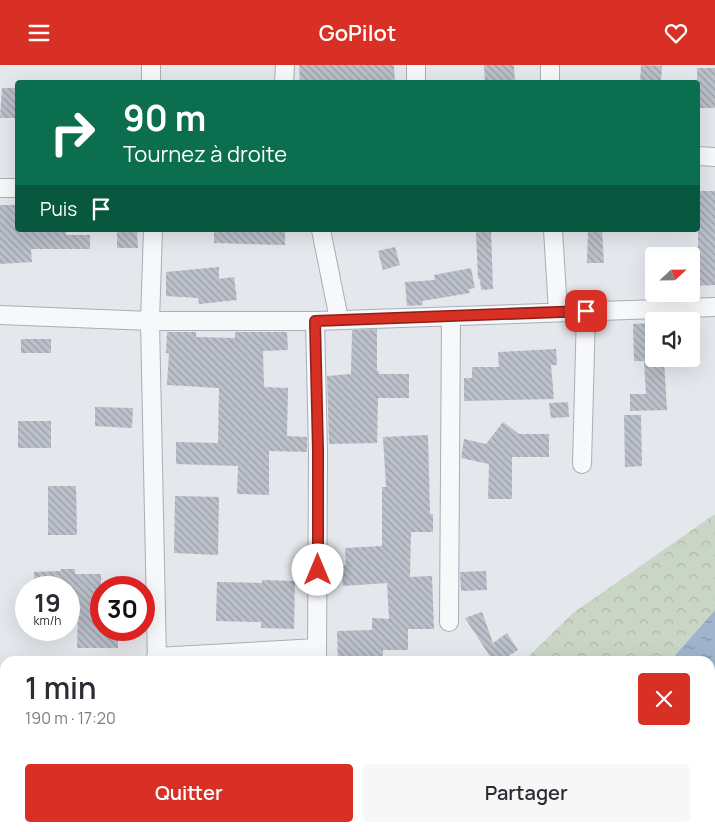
<!DOCTYPE html>
<html lang="fr">
<meta charset="utf-8">
<style>
:root{--surface:#fff;--page:#f7f7f7;--text:#2b2b33;--muted:#7c7c81;--accent:#d93025}
body{margin:0;font-family:Manrope,sans-serif;background:var(--page);color:var(--text);height:100vh;display:flex;flex-direction:column;font-size:19px;white-space:nowrap}
*{box-sizing:border-box;margin:0}
p{font-size:16px;color:var(--muted)}
.icon{flex:none;width:28px;height:28px;fill:none;stroke:currentColor;stroke-width:2;stroke-linecap:round;stroke-linejoin:round}
.map{position:relative;flex:1;overflow:hidden}
.sheet{position:absolute;left:0px;top:591px;width:715px;height:176px;display:flex;flex-direction:column;background:var(--surface);border-radius:15px 15px 0 0;box-shadow:0 5px 20px #0002}
.sheet>*{flex:none}
.banner{position:absolute;left:15px;top:15px;width:685px;height:152px;border-radius:5px;box-shadow:0 5px 20px #0002;background:#0b6e4f;color:#fff;overflow:hidden}
.needle{width:32px;rotate:68deg}
.buttons{position:absolute;left:645px;top:182px;display:grid;gap:10px}
.buttons a{display:grid;place-items:center;width:55px;height:55px;border-radius:5px;background:var(--surface);box-shadow:0 5px 20px #0002;font-size:25px}
.speed{position:absolute;left:15px;top:511px;display:flex;gap:10px;font-size:25px;font-weight:700;text-align:center}
.speed>*{display:grid;place-content:center;width:65px;height:65px;border-radius:50%;background:var(--surface);box-shadow:0 5px 20px #0002;line-height:1}
.speed small{font-size:12px;font-weight:400}
.speed .limit{border:8px solid #d22;background:#fff;color:#111}
.pin{position:absolute;display:grid;place-items:center;width:42px;height:42px;color:#fff;margin:-21px;border-radius:10px;box-shadow:0 2px 8px #0006}
.me{position:absolute;width:55px;margin:-28px;rotate:0deg;stroke-linejoin:round;filter:drop-shadow(0 0 4px #0008)}
.turn{display:flex;align-items:center;gap:18px;height:105px;padding:0 25px;font-size:22px}
.turn .icon{width:65px;height:65px;stroke-width:2.5}
.turn b{display:block;font-size:35px;line-height:42px}
.then{display:flex;align-items:center;height:48px;padding:0 25px;background:#0003;gap:10px;font-size:19px}
.round{display:grid;place-items:center;flex:none;width:52px;height:52px;border-radius:5px;background:var(--page)}
.head{display:flex;align-items:center;justify-content:space-between;height:85px;padding:0 25px}
h1{font-size:30px;font-weight:600;line-height:38px}
.cta{display:flex;gap:10px;margin-top:auto;padding:10px 25px}
.cta a{flex:1;height:58px;border-radius:5px;background:var(--accent);color:#fff;font-size:20px;font-weight:600;line-height:58px;text-align:center}
.cta a+a{background:var(--page);color:var(--text)}
header{display:flex;justify-content:space-between;align-items:center;height:65px;padding:0 25px;background:var(--accent);color:#fff;font-size:22px;font-weight:600}
.map>svg:first-child{display:block}
</style>
<header><svg class="icon" aria-label="menu" viewBox="0 0 24 24"><path d="M4 6h16M4 12h16M4 18h16"/></svg>GoPilot<svg class="icon" aria-label="heart" viewBox="0 0 24 24"><path d="M12 20l-8-8c-3-5 5-10 8-4 3-6 11-1 8 4z"/></svg></header>
<div class="map">
<svg width="715" height="767" viewBox="0 0 715 767">
<defs>
<pattern id="forest-crowns" width="20" height="18" patternUnits="userSpaceOnUse" patternTransform="scale(1.25)"><rect width="20" height="18" fill="#c9d6c5"/><path d="M2 6a3 3 0 1 1 6 0M12 15a3 3 0 1 1 6 0" fill="none" stroke="#adb8ab"/></pattern>
<pattern id="water-ripples" width="26" height="14" patternUnits="userSpaceOnUse" patternTransform="scale(1.25)"><rect width="26" height="14" fill="#9fb4cc"/><path d="M2 4q2-2 4 0t4 0M15 11q2-2 4 0t4 0" fill="none" stroke="#8293a7"/></pattern>
<pattern id="building-back-hatch" width="6" height="6" patternUnits="userSpaceOnUse" patternTransform="scale(1.25)"><rect width="6" height="6" fill="#bbc0ca"/><path d="M-1 5l2 2M0 0l6 6M5-1l2 2" fill="none" stroke="#989da6"/></pattern>
</defs>
<rect width="100%" height="100%" fill="#e4e7ec"/>
<path fill="url(#forest-crowns)" d="M 715,449 L 715,545 L 670,596 L 524,596 L 573,548 Z
M 392,763 L 392,762 L 524,763 L 520,767 L 390,767 Z"/>
<path fill="url(#water-ripples)" d="M 715,545 L 715,750 L 710,757 L 710,596 L 670,596 Z
M 524,763 L 524,762 L 705,763 L 702,767 L 520,767 Z"/>
<path fill="url(#building-back-hatch)" d="M 299,0 L 394,0 L 395,18 L 300,18 Z
M 484,0 L 514,0 L 515,16 L 485,17 Z
M 641,0 L 662,1 L 661,18 L 640,18 Z
M 697,3 L 715,3 L 715,43 L 698,43 Z
M 2,23 L 18,23 L 18,53 L 0,53 Z
M 698,126 L 715,126 L 715,220 L 691,221 L 691,182 L 698,182 Z
M 0,140 L 15,140 L 16,165 L 66,165 L 66,170 L 90,170 L 90,184 L 31,184 L 32,197 L 0,199 Z
M 117,165 L 137,165 L 138,183 L 117,183 Z
M 214,165 L 285,165 L 285,180 L 214,178 Z
M 476,165 L 491,165 L 493,224 L 481,225 L 480,214 L 478,214 Z
M 588,165 L 602,165 L 604,198 L 587,198 Z
M 395,182 L 400,200 L 383,205 L 378,186 Z
M 219,202 L 219,214 L 234,212 L 237,235 L 199,239 L 198,233 L 166,231 L 166,207 Z
M 471,203 L 475,223 L 469,224 L 470,228 L 422,236 L 423,240 L 407,241 L 405,217 L 435,215 L 434,210 Z
M 654,258 L 654,294 L 664,294 L 667,345 L 630,346 L 630,329 L 646,329 L 644,296 L 634,296 L 633,259 Z
M 377,264 L 377,306 L 379,306 L 379,309 L 409,309 L 409,333 L 378,333 L 377,378 L 329,379 L 327,311 L 351,309 L 352,265 Z
M 167,267 L 196,267 L 196,272 L 235,273 L 235,267 L 287,267 L 288,285 L 263,286 L 264,322 L 288,323 L 287,371 L 307,372 L 307,387 L 269,386 L 269,430 L 237,429 L 238,401 L 176,399 L 176,377 L 218,378 L 219,323 L 167,320 L 169,288 L 166,288 Z
M 21,274 L 51,274 L 51,288 L 21,288 Z
M 556,284 L 557,300 L 551,300 L 554,334 L 464,336 L 464,313 L 472,313 L 472,302 L 499,302 L 498,287 Z
M 568,337 L 569,352 L 551,353 L 549,338 Z
M 95,342 L 133,343 L 132,363 L 95,361 Z
M 624,350 L 641,350 L 642,401 L 625,402 Z
M 18,356 L 51,356 L 51,383 L 18,383 Z
M 503,357 L 519,369 L 549,369 L 549,392 L 512,392 L 512,434 L 488,434 L 489,399 L 461,393 L 464,374 L 486,379 Z
M 428,370 L 430,449 L 433,449 L 433,467 L 411,467 L 410,512 L 432,511 L 434,564 L 408,564 L 408,585 L 383,585 L 383,596 L 338,596 L 337,566 L 372,565 L 372,553 L 389,554 L 387,518 L 343,521 L 342,501 L 346,500 L 345,483 L 382,481 L 382,422 L 386,422 L 383,372 Z
M 48,421 L 76,421 L 77,470 L 48,470 Z
M 175,431 L 219,432 L 218,490 L 174,488 Z
M 61,504 L 75,504 L 75,509 L 101,509 L 101,565 L 118,565 L 118,583 L 77,583 L 78,550 L 69,550 L 69,522 L 34,522 L 34,507 L 61,506 Z
M 486,506 L 487,525 L 461,526 L 460,507 Z
M 262,515 L 295,516 L 294,564 L 261,563 L 261,557 L 216,556 L 217,517 L 262,518 Z
M 482,547 L 493,578 L 507,568 L 518,585 L 501,596 L 493,596 L 465,553 Z"/>
<g fill="none" stroke-linecap="round" stroke-linejoin="round">
<g stroke="#a9aeb7" stroke-width="20">
<path id="street" d="M 151,0 L 151,18
M 284,18 L 285,0
M 416,18 L 416,0
M 550,18 L 550,0
M 698,91 L 715,92
M 0,123 L 18,123
M 153,165 L 150,256 L 157,596
M 321,165 L 339,254
M 553,165 L 558,246
M 0,250 L 150,256 L 315,256 L 715,242
M 315,256 L 318,387 L 317,596
M 582,399 L 586,247
M 449,557 L 451,253
M 156,592 L 317,583
M 164,762 L 165,767
M 317,767 L 317,762"/>
</g>
<use href="#street" stroke="#f7f8fa" stroke-width="18"/>
</g>
<g fill="none" stroke-linecap="round" stroke-linejoin="round">
<g stroke="#8d1f18" stroke-width="12">
<path id="route" d="M 318,505 L 318,386 L 315,256 L 586,246"/>
</g>
<use href="#route" stroke="#d93025" stroke-width="9"/>
</g>
</svg>
<div class="buttons">
<a><svg class="needle" viewBox="-14 -14 28 28"><path d="M0-13l5 13h-10z" fill="#e53935"/><path d="M0 13l5-13h-10z" fill="#7c7c81"/></svg></a>
<a><svg class="icon" aria-label="sound" viewBox="0 0 24 24"><path d="M4 9h4l5-4v14l-5-4H4zM17 9q2 3 0 6"/></svg></a>
</div>
<div class="speed"><div>19<small>km/h</small></div><div class="limit">30</div></div>
<div class="pin" style="left:586px;top:246px;background:#d93025"><svg class="icon" aria-label="arrive" viewBox="0 0 24 24"><path d="M6 21V4h12l-3 4 3 4H6"/></svg></div>
<svg class="me" style="left:318px;top:505px" viewBox="-20 -20 40 40"><circle r="19" fill="#fff"/><path d="M0-13L10 11 0 6-10 11z" fill="#d93025"/></svg>
<div class="banner">
<div class="turn"><svg class="icon" aria-label="right" viewBox="0 0 24 24"><path d="M7 20v-9h11M14 6l5 5-5 5"/></svg><div><b>90 m</b>Tournez à droite</div></div>
<div class="then">Puis<svg class="icon" aria-label="arrive" viewBox="0 0 24 24"><path d="M6 21V4h12l-3 4 3 4H6"/></svg></div>
</div>
<section class="sheet">
<div class="head"><div><h1>1 min</h1><p>190 m · 17:20</p></div><a class="round" style="background:#d93025;color:#fff"><svg class="icon" aria-label="close" viewBox="0 0 24 24"><path d="M6 6l12 12M18 6L6 18"/></svg></a></div>
<div class="cta"><a>Quitter</a><a>Partager</a></div>
</section>
</div>
